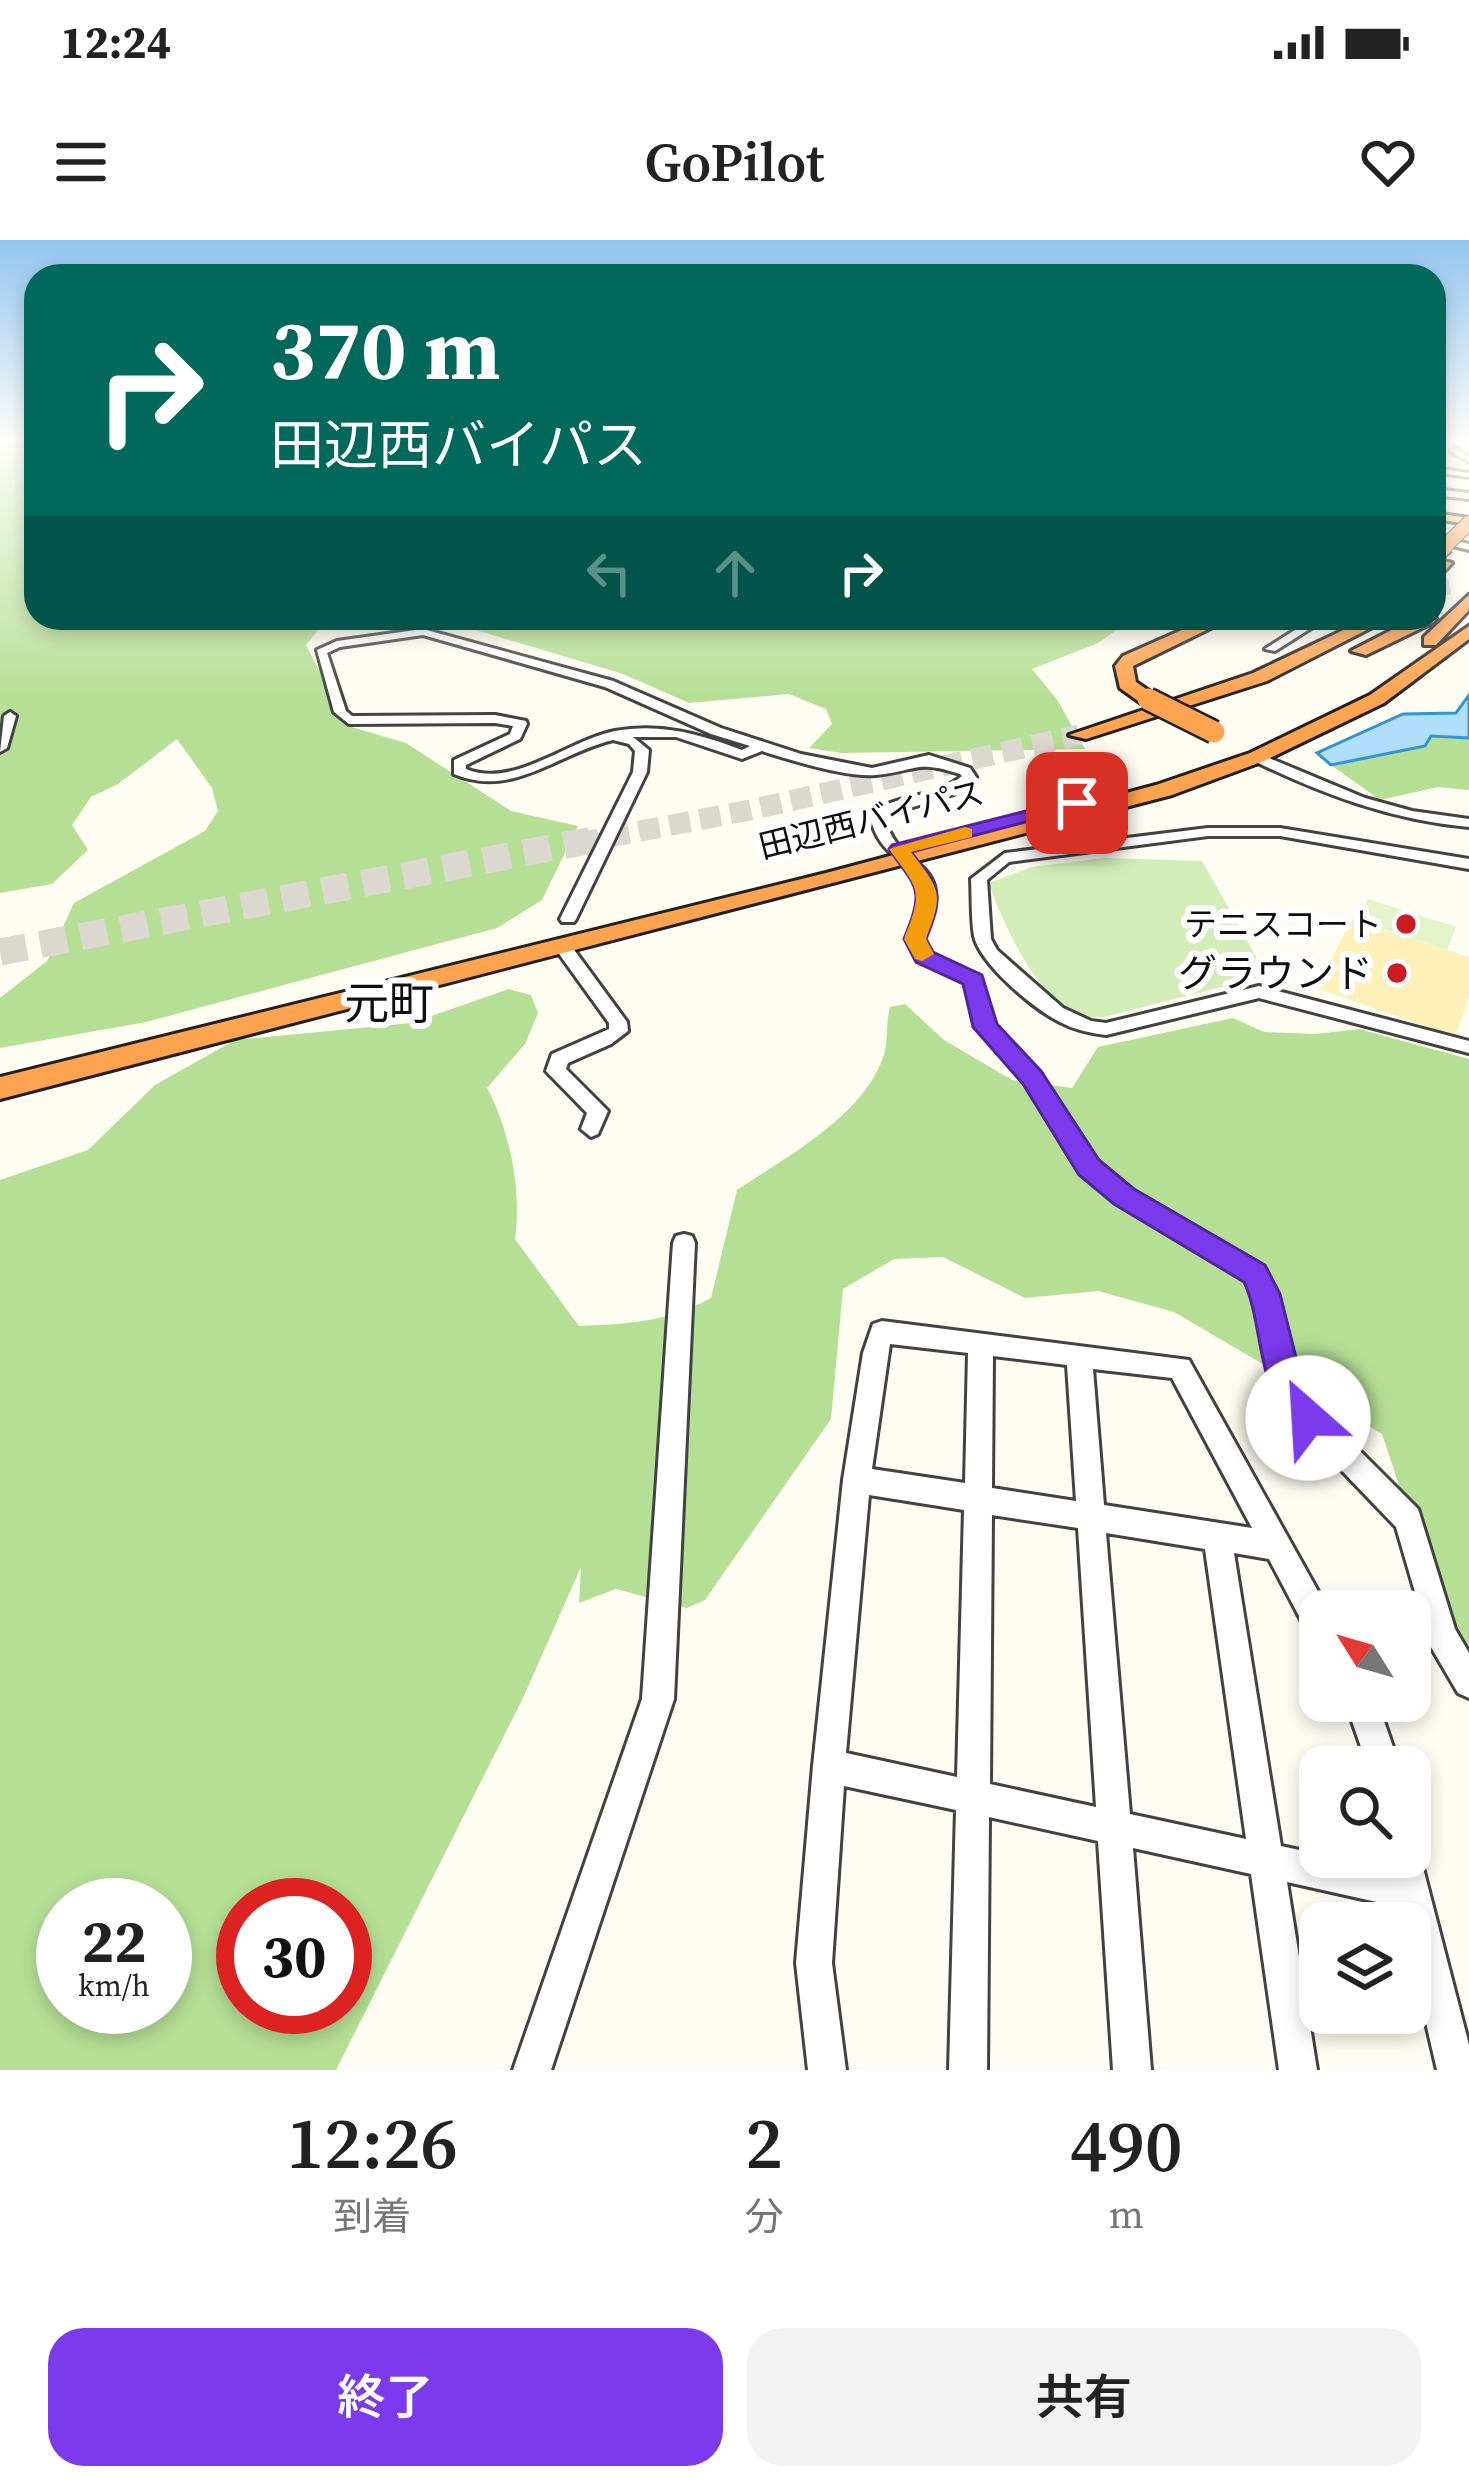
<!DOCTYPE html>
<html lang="ja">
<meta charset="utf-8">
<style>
:root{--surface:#fff;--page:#f2f2f2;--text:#222;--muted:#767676;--accent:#7c3aed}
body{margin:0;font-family:"Source Serif 4","Noto Sans JP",serif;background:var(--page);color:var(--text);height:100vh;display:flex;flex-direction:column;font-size:45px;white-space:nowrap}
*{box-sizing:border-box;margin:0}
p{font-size:39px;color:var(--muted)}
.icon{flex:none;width:66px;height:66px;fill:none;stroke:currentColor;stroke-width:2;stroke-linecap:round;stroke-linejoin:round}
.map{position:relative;height:1830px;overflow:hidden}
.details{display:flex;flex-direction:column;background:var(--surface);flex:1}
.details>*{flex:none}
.hud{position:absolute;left:24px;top:24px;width:1422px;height:366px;border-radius:36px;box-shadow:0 6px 18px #0003;background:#00695c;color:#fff;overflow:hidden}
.needle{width:78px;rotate:307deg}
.buttons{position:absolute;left:1299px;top:1350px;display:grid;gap:24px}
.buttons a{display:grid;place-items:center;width:132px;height:132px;border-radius:24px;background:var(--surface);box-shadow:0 6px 18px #0003;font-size:60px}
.speed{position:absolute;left:36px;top:1638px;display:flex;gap:24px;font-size:60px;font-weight:700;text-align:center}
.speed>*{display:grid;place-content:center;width:156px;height:156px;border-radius:50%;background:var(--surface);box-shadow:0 6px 18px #0003;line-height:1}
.speed small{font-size:30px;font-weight:400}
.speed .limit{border:18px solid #d22;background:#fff;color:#111}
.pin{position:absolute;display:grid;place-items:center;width:102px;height:102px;color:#fff;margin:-51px;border-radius:24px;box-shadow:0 6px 18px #0006}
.me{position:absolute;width:132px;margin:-66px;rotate:334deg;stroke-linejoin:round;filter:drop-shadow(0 0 9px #0008)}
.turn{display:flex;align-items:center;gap:42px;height:252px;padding:0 48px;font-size:54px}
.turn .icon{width:156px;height:156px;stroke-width:2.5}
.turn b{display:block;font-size:84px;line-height:102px}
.lanes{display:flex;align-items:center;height:114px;padding:0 48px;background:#0003;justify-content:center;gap:60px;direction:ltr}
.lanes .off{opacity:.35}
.eta{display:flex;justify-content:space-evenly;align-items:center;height:204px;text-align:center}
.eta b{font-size:72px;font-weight:600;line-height:84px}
.button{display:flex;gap:24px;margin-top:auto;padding:24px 48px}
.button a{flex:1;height:138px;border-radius:36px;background:var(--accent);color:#fff;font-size:48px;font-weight:600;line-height:138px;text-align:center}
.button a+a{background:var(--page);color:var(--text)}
.status{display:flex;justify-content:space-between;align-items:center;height:84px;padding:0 60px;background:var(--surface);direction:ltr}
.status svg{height:33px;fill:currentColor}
header{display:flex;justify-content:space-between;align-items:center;height:156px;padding:0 48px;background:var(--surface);font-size:54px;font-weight:600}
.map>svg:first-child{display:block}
</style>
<div class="status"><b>12:24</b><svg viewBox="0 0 49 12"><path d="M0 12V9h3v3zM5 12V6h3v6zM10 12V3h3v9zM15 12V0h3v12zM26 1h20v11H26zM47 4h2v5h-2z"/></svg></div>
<header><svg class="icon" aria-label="menu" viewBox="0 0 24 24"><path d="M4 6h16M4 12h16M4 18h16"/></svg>GoPilot<svg class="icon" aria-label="heart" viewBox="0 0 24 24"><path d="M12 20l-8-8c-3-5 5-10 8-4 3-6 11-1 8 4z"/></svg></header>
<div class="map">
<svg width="1469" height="1830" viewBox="0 0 1469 1830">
<rect width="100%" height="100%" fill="#fffcf1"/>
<path fill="#d2edb7" d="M 1104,618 L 1202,621 L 1263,729 L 1257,738 L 1104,777 C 1092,777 1078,778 1067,771 C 1034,749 1001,680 989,643 L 1031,627 Z"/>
<path fill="#b5df95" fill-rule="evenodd" d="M 0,203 L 36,203 L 36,378 L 317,378 L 324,383 L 306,405 L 348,486 L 406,503 L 511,571 L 578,586 L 542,660 L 497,688 L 146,782 L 0,808 L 0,758 L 47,721 L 74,663 L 205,591 L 218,571 L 212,548 L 177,499 L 118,544 L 91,557 L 72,585 L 88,610 L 52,644 L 0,653 Z
M 436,378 L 1124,378 L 1122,386 L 1098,403 L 1032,429 L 1058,461 L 1085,509 L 841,513 L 809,508 L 832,484 L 826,469 L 789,454 L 689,463 L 623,434 Z
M 1431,496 L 1469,498 L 1469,550 L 1438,547 L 1380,560 L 1331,525 L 1396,513 Z
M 509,749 L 531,755 L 538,773 L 525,804 L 487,848 C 510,891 522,951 515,999 L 579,1086 C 628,1084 668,1082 711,1058 L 737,950 C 786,917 864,876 884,815 C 888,800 886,782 890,767 L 905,764 L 944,800 L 1012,840 L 1072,848 L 1098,807 L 1233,778 L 1264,792 L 1316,794 L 1359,789 L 1469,819 L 1469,1432 L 1459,1425 L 1382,1194 L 1174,1072 L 1098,1051 L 1025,1058 L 943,1017 L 894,1019 L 843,1049 L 831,1179 L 705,1360 L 687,1368 L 616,1349 L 579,1363 L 581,1327 L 523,1458 L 336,1830 L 0,1830 L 0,940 L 88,910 L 155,845 L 235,800 L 411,783 ZM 63,1665 L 165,1665 L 165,1767 L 63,1767 ZM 243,1665 L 345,1665 L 345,1767 L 243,1767 Z"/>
<path fill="#fef0b9" d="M 1352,679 L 1469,717 L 1469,757 L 1455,797 L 1317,748 Z"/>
<path fill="#e4f3c9" d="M 1368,659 L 1456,687 L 1447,710 L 1357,680 Z"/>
<path fill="#b1defb" stroke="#3393d7" stroke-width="3" d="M 1469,455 L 1469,498 L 1431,496 L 1425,506 L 1331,525 L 1317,513 L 1403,474 L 1456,473 Z"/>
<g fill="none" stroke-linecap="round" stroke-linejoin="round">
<path fill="#b1defb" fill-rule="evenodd" d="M 1434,275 L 1469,280 L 1469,288 L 1434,283 Z"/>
<path stroke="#dbd8cf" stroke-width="16" stroke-dasharray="16 9" stroke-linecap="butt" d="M 1434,349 L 1457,345"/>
<path stroke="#dbd8cf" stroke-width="21" stroke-dasharray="21 10" stroke-linecap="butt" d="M 578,603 L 750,570 L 1079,495"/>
<path stroke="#dbd8cf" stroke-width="27" stroke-dasharray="27 14" stroke-linecap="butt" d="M 0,712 L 593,600"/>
<g stroke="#424242" stroke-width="6">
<path id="minor" d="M 1457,209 L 1469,217 L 1469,222 L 1450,211 Z
M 1434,228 L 1469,233 L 1469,237 L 1434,232 Z
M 1434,249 L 1469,253 L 1469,259 L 1434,255 Z
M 1434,295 L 1469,304 L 1469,310 L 1434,301 Z
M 1314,378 L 1327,378 L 1275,411 L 1265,409 Z
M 423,389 L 613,441 L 721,488 L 801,514 L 872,528 L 929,515 L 970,528 L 976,537 L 954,554 L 885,576 C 894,633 963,615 923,699 L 931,714 L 980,736 L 994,785 L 1039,832 L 1097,921 L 1132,950 L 1263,1027 L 1277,1054 L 1299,1142 L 1317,1168 L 1418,1269 L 1455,1389 L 1469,1413 L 1469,1458 L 1458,1453 L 1431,1407 L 1396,1287 L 1299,1186 L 1278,1155 L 1253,1054 L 1247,1041 L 1116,962 L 1081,933 L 1025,842 L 976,787 L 966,743 L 918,721 L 907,699 C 948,616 879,635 870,574 C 897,553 935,559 962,536 L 960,534 C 914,519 918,531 876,535 C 848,538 790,520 762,511 L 742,519 L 676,497 L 633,497 L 649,510 L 647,532 L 576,679 L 574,682 L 562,682 L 560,679 L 633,532 L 635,511 L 629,504 L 613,500 C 558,513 512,559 454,534 L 454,520 L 510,494 L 513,486 L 495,483 L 349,484 L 334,472 L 317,410 L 337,401 ZM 423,395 L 605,447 L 711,494 L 750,506 L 742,510 C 699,494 661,483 615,491 C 568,500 514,549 466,529 L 466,525 L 520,499 L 527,484 L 526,481 L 495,475 L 352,476 L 346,471 L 327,413 L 340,407 Z
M 10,472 L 16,476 L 7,508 L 0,512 L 4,476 Z
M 1257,513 L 1365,558 L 1412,571 L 1469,579 L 1469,587 C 1391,580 1322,554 1252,520 L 1250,517 Z
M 1208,588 L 1280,588 L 1469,619 L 1469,629 L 1280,596 L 1208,596 L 1009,622 L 987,640 L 991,699 L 997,710 L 1063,768 L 1091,781 L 1106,783 L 1259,746 L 1469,801 L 1469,813 L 1259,758 L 1106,795 C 1090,793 1075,790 1060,782 C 1035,770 980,724 974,696 C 971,678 972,657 971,639 L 1005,613 Z
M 566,706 L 572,707 L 627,782 L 628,791 L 611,804 L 568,823 L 566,829 L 608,871 L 598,894 L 591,897 L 581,889 L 587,873 L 546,831 L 552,814 L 609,789 L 609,783 L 557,711 Z
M 684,994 L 692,996 L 695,1003 L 674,1459 L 551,1830 L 513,1830 L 642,1459 L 673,1003 L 676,996 Z
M 882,1081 L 1189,1120 L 1329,1371 L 1320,1371 L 1320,1399 L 1309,1395 L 1269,1319 L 1234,1313 L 1281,1606 L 1391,1630 L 1388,1617 L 1410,1617 L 1410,1602 L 1417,1605 L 1469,1805 L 1469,1830 L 1437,1830 L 1410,1714 L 1410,1683 L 1403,1683 L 1399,1667 L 1287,1642 L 1317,1830 L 1279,1830 L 1251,1634 L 1133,1608 L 1151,1830 L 1113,1830 L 1098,1601 L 989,1577 L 987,1830 L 949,1830 L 956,1570 L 844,1546 L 832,1723 L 846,1830 L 808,1830 L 796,1723 L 813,1526 L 843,1240 L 863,1113 L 873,1084 ZM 890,1104 L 968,1113 L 965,1243 L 872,1229 ZM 993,1116 L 1067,1125 L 1076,1261 L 992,1248 ZM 1093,1129 L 1172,1138 L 1252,1288 L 1104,1265 ZM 869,1255 L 964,1270 L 957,1537 L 846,1513 ZM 992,1275 L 1078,1288 L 1096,1567 L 990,1544 ZM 1106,1293 L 1205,1309 L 1246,1599 L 1130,1574 Z
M 1345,1461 L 1377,1461 L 1400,1527 L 1368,1527 Z"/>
</g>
<g stroke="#202020" stroke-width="6">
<path id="major" d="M 1434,273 L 1469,278 L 1469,284 L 1434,279 Z"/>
</g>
<g stroke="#202020" stroke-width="6">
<path id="highway" d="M 1439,320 L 1452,323 L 1434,342 Z
M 1469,355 L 1469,370 L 1436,405 L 1424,405 L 1424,397 Z
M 1434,374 L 1436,378 L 1434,382 L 1366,415 L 1351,411 L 1415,378 Z
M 1209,378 L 1231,378 L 1133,426 L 1136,442 L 1155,455 L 1155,463 L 1141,463 L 1120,448 L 1115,426 L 1123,416 Z
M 1369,378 L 1390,378 L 1267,441 L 1086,499 L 1069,495 L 1253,433 Z
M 1469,386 L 1469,399 L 1384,463 L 1264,521 L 1172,555 L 0,859 L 0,837 L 826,633 L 1156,545 L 1250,513 L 1370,455 Z"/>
</g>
<use href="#minor" fill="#fff" fill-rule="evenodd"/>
<use href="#major" fill="#ffdb61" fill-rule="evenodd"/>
<use href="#highway" fill="#fea350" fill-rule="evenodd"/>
<g stroke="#202020" stroke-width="16" stroke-linecap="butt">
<path id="highway-bridge-far2" d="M 1443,308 L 1469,283"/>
</g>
<g stroke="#202020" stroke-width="20" stroke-linecap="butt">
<path id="highway-bridge-far1" d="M 1434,316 L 1446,305"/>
</g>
<g stroke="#202020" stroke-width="26" stroke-linecap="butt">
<path id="highway-bridge" d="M 1148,459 L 1214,492"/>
</g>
<use href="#highway-bridge-far2" stroke="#fea350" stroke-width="14"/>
<use href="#highway-bridge-far1" stroke="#fea350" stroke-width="16"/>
<use href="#highway-bridge" stroke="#fea350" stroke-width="21"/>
</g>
<linearGradient id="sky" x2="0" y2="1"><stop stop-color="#92c5f0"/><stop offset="0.44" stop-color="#fffef9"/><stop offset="1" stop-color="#fffef9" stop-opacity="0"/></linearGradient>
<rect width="1469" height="459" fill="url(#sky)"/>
<path fill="#7c3aed" stroke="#51269a" stroke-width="3" d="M 1077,558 L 1083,559 L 1083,567 L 911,612 C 941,651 944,653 926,699 L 933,712 L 982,735 L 997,784 L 1041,831 L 1099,920 L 1134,949 L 1265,1025 L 1280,1054 L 1302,1141 L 1325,1178 L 1320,1189 L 1308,1193 C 1256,1173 1265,1085 1244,1042 L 1114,964 L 1079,935 L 1023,844 L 973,787 L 963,744 L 916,722 L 904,699 C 924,650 919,650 889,609 L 892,605 Z"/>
<path fill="#f59e0b" d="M 965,587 L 972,589 L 972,597 L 911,612 C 941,651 944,653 926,699 L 934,714 L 922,721 L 915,719 L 904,699 C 924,650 919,650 889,609 Z"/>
<g fill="#ca1c21" stroke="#fff" stroke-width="4.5">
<circle cx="1406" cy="684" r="12"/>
<circle cx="1397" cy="733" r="12"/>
</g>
<g text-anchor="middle" stroke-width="12" stroke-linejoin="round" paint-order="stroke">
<g font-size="33" fill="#0f0f0f" stroke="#fff">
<text transform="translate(871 579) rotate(-14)" y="12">田辺西バイパス</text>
</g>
<g font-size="33" fill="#0f0f0f" stroke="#fff" text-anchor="end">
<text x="1382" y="696">テニスコート</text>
</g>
<g font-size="39" fill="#0f0f0f" stroke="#fff" text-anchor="end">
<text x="1373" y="747">グラウンド</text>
</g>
<g font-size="45" fill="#0f0f0f" stroke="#fff">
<text x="389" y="779">元町</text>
</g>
</g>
</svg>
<div class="buttons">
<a><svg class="needle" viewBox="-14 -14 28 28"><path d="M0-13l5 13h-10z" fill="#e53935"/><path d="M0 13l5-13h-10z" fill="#767676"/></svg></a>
<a><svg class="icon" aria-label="search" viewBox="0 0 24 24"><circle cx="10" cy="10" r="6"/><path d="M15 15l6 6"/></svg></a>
<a><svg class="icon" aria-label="layers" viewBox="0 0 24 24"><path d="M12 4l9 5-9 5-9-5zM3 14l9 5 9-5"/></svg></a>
</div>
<div class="speed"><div>22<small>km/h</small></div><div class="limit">30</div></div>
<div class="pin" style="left:1077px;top:563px;background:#d93025"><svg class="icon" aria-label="arrive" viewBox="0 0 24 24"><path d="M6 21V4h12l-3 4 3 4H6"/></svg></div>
<svg class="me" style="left:1308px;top:1178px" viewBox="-20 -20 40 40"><circle r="19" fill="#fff"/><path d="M0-13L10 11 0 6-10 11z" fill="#7c3aed"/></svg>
<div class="hud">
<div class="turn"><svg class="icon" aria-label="right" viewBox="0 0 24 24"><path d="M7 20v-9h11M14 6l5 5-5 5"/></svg><div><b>370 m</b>田辺西バイパス</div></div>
<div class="lanes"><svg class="icon off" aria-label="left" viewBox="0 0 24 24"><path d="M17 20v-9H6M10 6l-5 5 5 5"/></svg><svg class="icon off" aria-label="ahead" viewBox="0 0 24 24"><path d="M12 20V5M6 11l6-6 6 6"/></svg><svg class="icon" aria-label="right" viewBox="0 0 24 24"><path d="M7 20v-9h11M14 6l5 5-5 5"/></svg></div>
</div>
</div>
<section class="details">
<div class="eta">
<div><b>12:26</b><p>到着</p></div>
<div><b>2</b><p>分</p></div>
<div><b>490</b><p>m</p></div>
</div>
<div class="button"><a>終了</a><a>共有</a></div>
</section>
